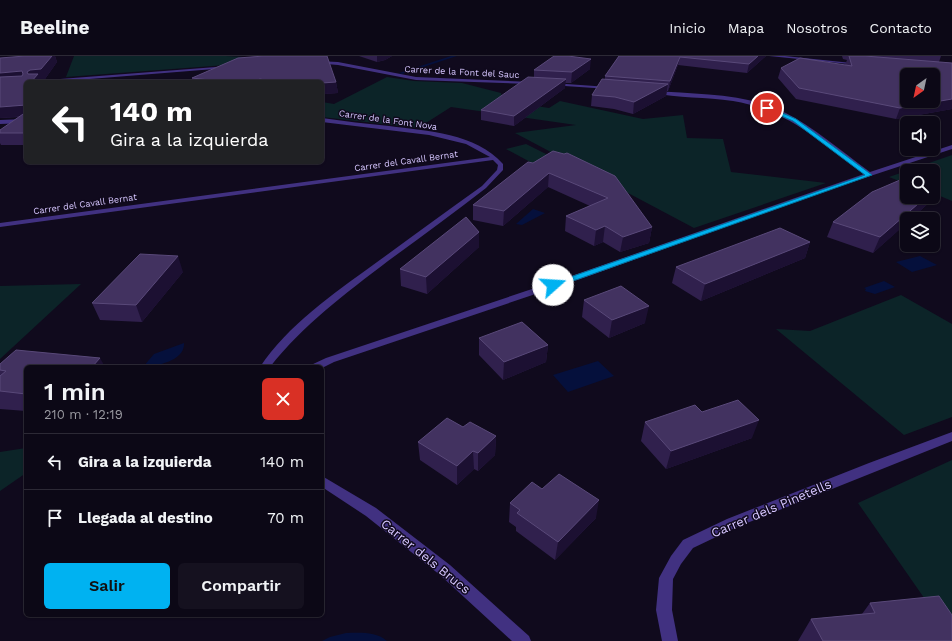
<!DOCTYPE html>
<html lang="es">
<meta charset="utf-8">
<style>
:root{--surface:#0c0816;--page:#15111f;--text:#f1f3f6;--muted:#9a9aa1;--line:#2c2935;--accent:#00b2f1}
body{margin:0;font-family:"Work Sans",sans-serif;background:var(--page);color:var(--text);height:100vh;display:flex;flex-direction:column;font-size:15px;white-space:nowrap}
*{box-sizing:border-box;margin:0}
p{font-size:13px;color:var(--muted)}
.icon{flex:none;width:22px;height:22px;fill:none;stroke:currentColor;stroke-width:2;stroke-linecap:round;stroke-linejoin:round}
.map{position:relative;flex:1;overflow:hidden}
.side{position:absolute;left:24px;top:309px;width:300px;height:252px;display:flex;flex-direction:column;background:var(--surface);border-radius:6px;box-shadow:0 1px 3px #0004,0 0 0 1px var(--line)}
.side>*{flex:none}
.guide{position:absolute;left:24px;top:24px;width:300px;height:84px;border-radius:6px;box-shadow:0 1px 3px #0004,0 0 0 1px var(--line);background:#202124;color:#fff;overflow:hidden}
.needle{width:26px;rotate:213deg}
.buttons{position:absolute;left:900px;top:12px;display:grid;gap:8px}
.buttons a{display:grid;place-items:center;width:40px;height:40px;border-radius:6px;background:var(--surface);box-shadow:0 1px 3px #0004,0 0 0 1px var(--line);font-size:20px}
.pin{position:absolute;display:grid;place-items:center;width:34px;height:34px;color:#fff;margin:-17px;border:2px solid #fff;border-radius:50%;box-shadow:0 1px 4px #0007}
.me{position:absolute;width:44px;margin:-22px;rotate:71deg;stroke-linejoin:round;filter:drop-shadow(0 0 3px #0008)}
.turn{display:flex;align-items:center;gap:14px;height:84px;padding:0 20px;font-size:18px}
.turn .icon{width:52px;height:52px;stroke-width:2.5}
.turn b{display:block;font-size:28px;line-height:34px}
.round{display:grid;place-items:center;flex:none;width:42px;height:42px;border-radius:6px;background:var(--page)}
.overview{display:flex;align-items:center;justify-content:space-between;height:68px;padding:0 20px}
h1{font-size:24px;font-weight:600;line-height:30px}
.primary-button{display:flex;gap:8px;margin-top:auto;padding:8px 20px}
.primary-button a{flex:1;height:46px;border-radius:6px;background:var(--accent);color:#111;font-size:16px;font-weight:600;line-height:46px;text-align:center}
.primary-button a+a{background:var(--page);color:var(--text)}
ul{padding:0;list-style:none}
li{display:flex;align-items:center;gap:12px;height:56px;padding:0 20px;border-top:1px solid var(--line)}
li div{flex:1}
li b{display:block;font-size:15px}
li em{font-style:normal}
header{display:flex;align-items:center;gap:24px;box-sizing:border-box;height:56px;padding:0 20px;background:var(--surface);border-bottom:1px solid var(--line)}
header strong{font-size:19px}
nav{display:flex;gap:22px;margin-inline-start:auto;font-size:14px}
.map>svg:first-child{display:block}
</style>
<header>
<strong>Beeline</strong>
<nav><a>Inicio</a><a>Mapa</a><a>Nosotros</a><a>Contacto</a></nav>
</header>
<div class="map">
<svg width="952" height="585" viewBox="0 0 952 585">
<rect width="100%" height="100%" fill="#100a1d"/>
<path fill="#0c2428" d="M 74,0 L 226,0 L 293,4 L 66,21 Z
M 387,21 L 414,25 L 462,27 L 501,37 L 503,45 L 549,52 L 560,45 L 643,63 L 683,59 L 687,82 L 723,83 L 731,116 L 826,127 L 694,172 L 515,77 L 576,69 L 451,51 L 418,72 L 322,61 L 322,46 L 334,48 Z
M 526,88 L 554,102 L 534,108 L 506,93 Z
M 952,99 L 952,145 L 933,137 L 933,115 L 907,115 L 907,128 L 889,121 Z
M 81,228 L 0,303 L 0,230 Z
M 901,239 L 952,268 L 952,361 L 904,379 L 776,273 L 810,275 Z
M 26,392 L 26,417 L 0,435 L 0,396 Z
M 952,404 L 952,582 L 858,447 Z"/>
<path fill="#05103c" d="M 533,153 L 545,157 L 522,169 L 516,168 Z
M 920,200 L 937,209 L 912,216 L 896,206 Z
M 884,225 L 895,231 L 875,238 L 865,235 L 866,233 L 864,232 Z
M 184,287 C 185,305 156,310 143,311 L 154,298 Z
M 598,305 L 614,320 L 568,336 L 553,319 Z
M 346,577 C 360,577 375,575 387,585 L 322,585 L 330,581 Z"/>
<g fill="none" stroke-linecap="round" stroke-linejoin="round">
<path fill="#05103c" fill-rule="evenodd" d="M 451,0 L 457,0 L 402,18 L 399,17 Z"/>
<path fill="#413181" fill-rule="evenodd" d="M 769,0 L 785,0 L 861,8 L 859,9 Z
M 317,5 L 338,6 L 416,21 L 532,26 L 534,27 L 532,28 L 416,24 L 338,9 L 315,7 Z
M 229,10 L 227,12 L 52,26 L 32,26 L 34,25 Z
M 552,27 L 609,31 L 611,32 L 609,33 L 550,29 Z
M 653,35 C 695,38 743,37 782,55 C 814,71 841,95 870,116 L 952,89 L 952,93 L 825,135 L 586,221 L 334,306 L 322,312 L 310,311 L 311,309 L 326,302 L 580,217 L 864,118 C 821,86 788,54 733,45 C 706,41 678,42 651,37 Z
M 322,62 C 344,65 367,68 389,70 C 427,75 476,77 503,108 L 503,114 L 486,132 C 454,157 421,181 388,205 C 345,238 304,268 270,311 L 260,311 C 288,269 333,238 373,209 C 409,183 445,156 482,130 L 497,114 L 498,109 L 493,104 L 0,171 L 0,167 L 490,101 L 466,88 L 429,79 L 322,66 Z
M 26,63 L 26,67 L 0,68 L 0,64 Z
M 952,376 L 952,385 L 737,471 L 693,492 L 681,508 L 673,523 L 672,554 L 678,585 L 662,585 L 656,554 L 659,522 L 671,500 L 683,484 L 727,463 L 869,407 Z
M 322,420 L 376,452 L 450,509 L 529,580 L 531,585 L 512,585 L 440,519 L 366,460 L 322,431 Z"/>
</g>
<path fill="#30204d" d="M 25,0 L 55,0 L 57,6 L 45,23 L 40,23 L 26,26 L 26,89 L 1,89 L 0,87 L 0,74 L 19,61 L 0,62 Z
M 359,0 L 392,0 L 385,4 L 377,6 Z
M 619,0 L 766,0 L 747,17 L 678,9 L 668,35 L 667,35 L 666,40 L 633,58 L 614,53 L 591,50 L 592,39 L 605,23 L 605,20 Z
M 842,0 L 941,0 L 939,6 L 952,7 L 952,53 L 896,63 L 796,43 L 778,22 L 781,12 L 845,9 L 847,4 L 843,3 Z
M 238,2 L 336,26 L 338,37 L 324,38 L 325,48 L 322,47 L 322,26 L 193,26 L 192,22 Z
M 590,13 L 571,27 L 565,27 L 565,32 L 514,70 L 481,64 L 481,54 L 534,21 L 534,14 Z
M 553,95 L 652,171 L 649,187 L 620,196 L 603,186 L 594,190 L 565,175 L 566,160 L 590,150 L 548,131 L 503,170 L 473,164 L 473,149 L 533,107 Z
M 907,141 L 933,141 L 931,145 L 873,197 L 827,181 L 833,166 Z
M 479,176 L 479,191 L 427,238 L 401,230 L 400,213 Z
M 810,186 L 805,202 L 701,245 L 672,227 L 676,211 Z
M 183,216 L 142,266 L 100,264 L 92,247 Z
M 584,244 L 645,267 L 609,282 L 582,261 Z
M 479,282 L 548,289 L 546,306 L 503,324 L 479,299 Z
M 0,308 L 26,311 L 26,355 L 0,353 Z
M 645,366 L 752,382 L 666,413 L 641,385 Z
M 463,371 L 496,380 L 495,399 L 478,415 L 474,413 L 457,429 L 420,404 L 418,386 Z
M 542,433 L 596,462 L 555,504 L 516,475 L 516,471 L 509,466 L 510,447 Z
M 870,547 L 952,585 L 798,585 L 811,563 L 862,558 Z"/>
<path fill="#1c1032" d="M 52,0 L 55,0 L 57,6 L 45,23 L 40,23 L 41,26 L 31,26 L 27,16 Z
M 377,0 L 392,0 L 385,4 L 377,6 Z
M 758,0 L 766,0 L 747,17 L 749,8 Z
M 680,1 L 678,9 L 668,35 L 670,25 Z
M 591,3 L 590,13 L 571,27 L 572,16 Z
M 22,15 L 26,24 L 0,27 L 0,17 Z
M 260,23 L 261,26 L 251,26 Z
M 566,23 L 565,32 L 514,70 L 514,60 Z
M 336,26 L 338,37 L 324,38 L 324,36 L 322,36 L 322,27 Z
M 668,28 L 666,40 L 633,58 L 634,46 Z
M 952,43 L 952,53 L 896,63 L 900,52 Z
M 26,49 L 26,60 L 0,62 L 0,51 Z
M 549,117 L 548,131 L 503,170 L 504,155 Z
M 938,131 L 933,141 L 933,135 Z
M 926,141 L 933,141 L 931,145 L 911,163 L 907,163 L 907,167 L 873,197 L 880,181 Z
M 605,170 L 603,186 L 594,190 L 596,174 Z
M 652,171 L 649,187 L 620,196 L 623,181 Z
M 479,176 L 479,191 L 427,238 L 426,221 Z
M 810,186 L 805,202 L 701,245 L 705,228 Z
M 178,200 L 183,216 L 142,266 L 136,249 Z
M 649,250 L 645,267 L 609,282 L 612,264 Z
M 548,289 L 546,306 L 503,324 L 504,306 Z
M 100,302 L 105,311 L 92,311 Z
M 759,364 L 752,382 L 666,413 L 671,395 Z
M 496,380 L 495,399 L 478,415 L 478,397 Z
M 473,395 L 474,413 L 457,429 L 457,410 Z
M 599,444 L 596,462 L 555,504 L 558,486 Z"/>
<path fill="#423260" stroke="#594979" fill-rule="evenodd" d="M 25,0 L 52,0 L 41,13 L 30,14 L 27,16 L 28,18 L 38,18 L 31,26 L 26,26 L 26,49 L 0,51 L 0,21 L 22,20 L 23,18 L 22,15 L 0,17 L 0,2 Z
M 264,0 L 327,0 L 336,26 L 322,27 L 322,26 L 276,26 L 260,23 L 251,26 L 227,26 L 192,22 L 238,2 Z
M 554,0 L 568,0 L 591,3 L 572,16 L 534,14 Z
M 619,0 L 758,0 L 749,8 L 680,1 L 670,25 L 605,20 Z
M 849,0 L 865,0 L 952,7 L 952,43 L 900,52 L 799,32 L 781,12 L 800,2 L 852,10 ZM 907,19 L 933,19 L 933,45 L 907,45 Z
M 528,21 L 566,23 L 514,60 L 481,54 Z
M 602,23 L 668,28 L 634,46 L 615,41 L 592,39 Z
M 26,56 L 26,77 L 0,77 L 0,74 Z
M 553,95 L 564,98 L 567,97 L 615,120 L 652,171 L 623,181 L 605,170 L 596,174 L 566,160 L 608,142 L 549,117 L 504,155 L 473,149 L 528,106 L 533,107 Z
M 907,121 L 907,141 L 926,141 L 880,181 L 833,166 L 872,136 Z
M 933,129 L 938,131 L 933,135 Z
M 466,161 L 479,176 L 426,221 L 400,213 Z
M 780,172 L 810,186 L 705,228 L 676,211 Z
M 140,198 L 178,200 L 136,249 L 92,247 Z
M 621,230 L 649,250 L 612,264 L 584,244 Z
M 522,266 L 548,289 L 504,306 L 479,282 Z
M 16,294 L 100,302 L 92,311 L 26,311 L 26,338 L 0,335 L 0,320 L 6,315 L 0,314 L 0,308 Z
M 738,344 L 759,364 L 671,395 L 645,366 L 695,349 L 702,356 Z
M 447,362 L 463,371 L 470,366 L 496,380 L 478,397 L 473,395 L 457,410 L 418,386 Z
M 559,418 L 599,444 L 558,486 L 517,457 L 520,454 L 510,447 L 532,426 L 542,433 Z
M 939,540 L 952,559 L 952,585 L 823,585 L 811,563 L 875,557 L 870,547 Z"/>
<path fill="#00b2f1" stroke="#00749d" d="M 765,51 L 769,51 L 796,63 L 872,119 L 556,231 L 550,231 L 550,228 L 865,119 L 793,65 L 765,53 Z"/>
<g text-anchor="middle" stroke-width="3" stroke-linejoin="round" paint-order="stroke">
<g font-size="9" fill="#d6c6ff" stroke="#100a1d">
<text transform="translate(462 16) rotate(3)" y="3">Carrer de la Font del Sauc</text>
<text transform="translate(388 64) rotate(8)" y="3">Carrer de la Font Nova</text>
<text transform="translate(406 105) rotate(-8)" y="3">Carrer del Cavall Bernat</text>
<text transform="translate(85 148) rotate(-8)" y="3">Carrer del Cavall Bernat</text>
</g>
<g font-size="13" fill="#d6c6ff" stroke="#100a1d">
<text transform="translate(771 452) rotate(-23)" y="5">Carrer dels Pinetells</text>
<text transform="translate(426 500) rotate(39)" y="5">Carrer dels Brucs</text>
</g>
</g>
</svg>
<div class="buttons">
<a><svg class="needle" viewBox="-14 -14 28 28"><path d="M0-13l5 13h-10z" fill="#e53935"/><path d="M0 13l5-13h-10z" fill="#9a9aa1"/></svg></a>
<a><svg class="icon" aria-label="sound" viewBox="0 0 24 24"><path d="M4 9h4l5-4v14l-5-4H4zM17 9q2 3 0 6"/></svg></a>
<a><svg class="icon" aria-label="search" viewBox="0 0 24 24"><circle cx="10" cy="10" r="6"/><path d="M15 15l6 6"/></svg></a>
<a><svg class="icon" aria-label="layers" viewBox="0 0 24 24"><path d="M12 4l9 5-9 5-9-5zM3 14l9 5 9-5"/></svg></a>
</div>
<div class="pin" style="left:767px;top:52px;background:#d93025"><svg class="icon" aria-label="arrive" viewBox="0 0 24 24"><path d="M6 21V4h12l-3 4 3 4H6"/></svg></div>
<svg class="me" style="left:553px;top:229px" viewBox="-20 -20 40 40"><circle r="19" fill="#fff"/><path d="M0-13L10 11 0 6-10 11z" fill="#00b2f1"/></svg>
<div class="guide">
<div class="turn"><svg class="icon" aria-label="left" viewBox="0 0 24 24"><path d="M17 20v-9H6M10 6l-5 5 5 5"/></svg><div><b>140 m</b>Gira a la izquierda</div></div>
</div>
<section class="side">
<div class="overview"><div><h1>1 min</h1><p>210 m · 12:19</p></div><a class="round" style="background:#d93025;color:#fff"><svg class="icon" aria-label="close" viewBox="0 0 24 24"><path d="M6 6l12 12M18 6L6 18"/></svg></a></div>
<ul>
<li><svg class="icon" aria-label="left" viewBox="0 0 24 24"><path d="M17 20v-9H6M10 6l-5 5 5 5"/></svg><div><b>Gira a la izquierda</b></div><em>140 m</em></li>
<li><svg class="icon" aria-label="arrive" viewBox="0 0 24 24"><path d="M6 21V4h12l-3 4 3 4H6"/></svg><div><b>Llegada al destino</b></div><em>70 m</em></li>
</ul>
<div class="primary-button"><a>Salir</a><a>Compartir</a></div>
</section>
</div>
